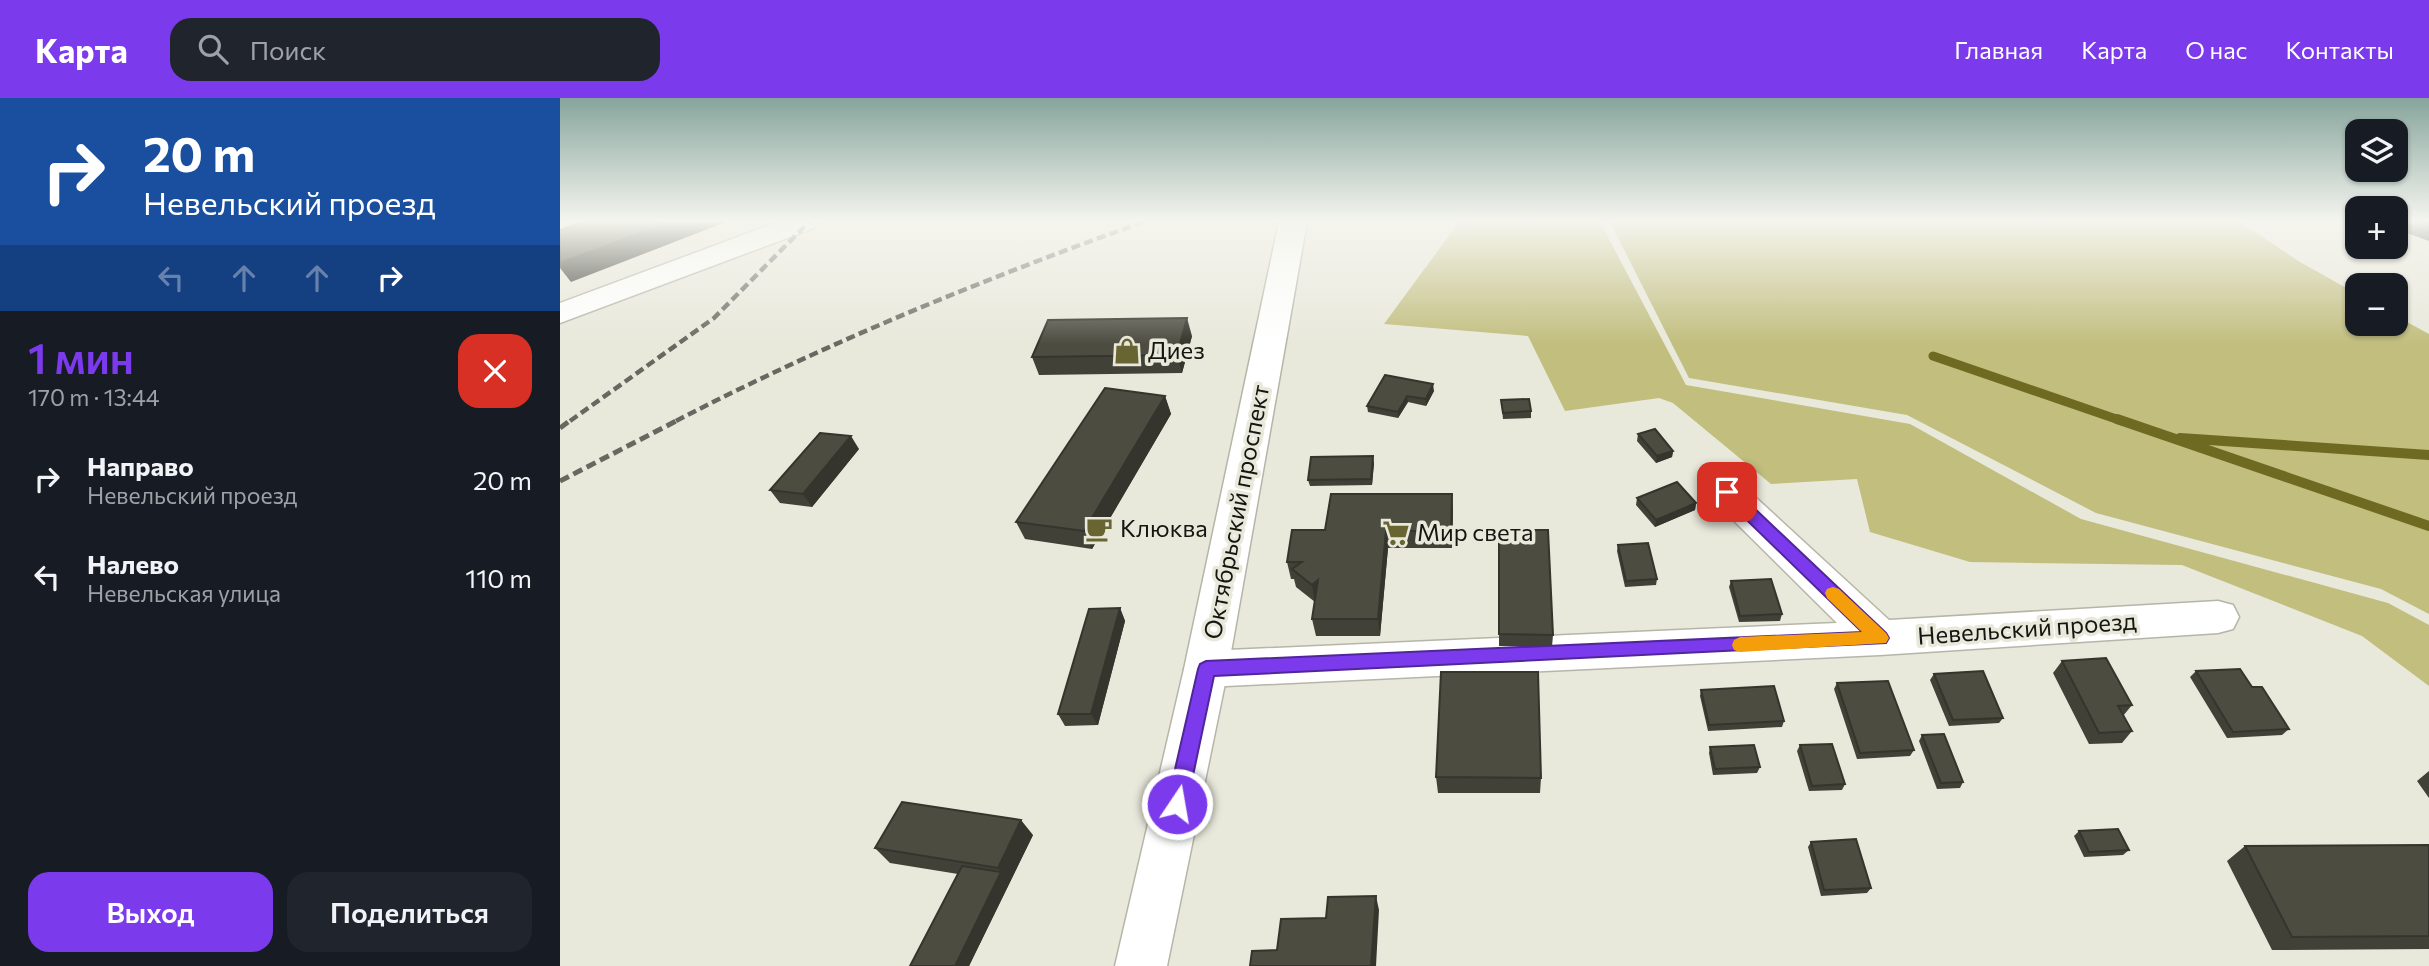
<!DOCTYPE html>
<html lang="ru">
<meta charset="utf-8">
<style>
:root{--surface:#171b24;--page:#20242c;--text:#f1f3f6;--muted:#9ea1a6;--accent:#7c3aed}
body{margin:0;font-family:Commissioner,sans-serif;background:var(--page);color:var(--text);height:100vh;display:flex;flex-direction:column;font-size:26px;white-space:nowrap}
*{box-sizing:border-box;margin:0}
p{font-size:23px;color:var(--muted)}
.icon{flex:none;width:38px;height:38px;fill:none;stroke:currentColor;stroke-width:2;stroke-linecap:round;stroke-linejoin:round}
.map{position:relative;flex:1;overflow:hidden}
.side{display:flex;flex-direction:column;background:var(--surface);width:560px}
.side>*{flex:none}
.guide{background:#1a4fa0;color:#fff;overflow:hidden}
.controls{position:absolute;left:1785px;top:21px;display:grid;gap:14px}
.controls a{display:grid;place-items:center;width:63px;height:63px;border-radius:14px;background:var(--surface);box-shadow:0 2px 5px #0004;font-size:35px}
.pin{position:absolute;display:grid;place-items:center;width:60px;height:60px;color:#fff;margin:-30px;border-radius:14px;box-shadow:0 4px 10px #0006}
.me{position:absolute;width:77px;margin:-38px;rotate:12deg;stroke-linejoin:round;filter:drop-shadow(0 0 5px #0008)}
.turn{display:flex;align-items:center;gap:24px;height:147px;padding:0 28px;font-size:32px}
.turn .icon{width:91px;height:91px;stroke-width:2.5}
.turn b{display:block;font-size:49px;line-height:60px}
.lanes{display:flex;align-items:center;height:66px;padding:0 28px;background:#0003;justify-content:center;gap:35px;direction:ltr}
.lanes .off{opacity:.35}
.round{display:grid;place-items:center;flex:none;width:74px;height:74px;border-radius:21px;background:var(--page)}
.summary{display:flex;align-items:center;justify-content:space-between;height:119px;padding:0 28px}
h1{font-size:42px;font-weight:600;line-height:52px;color:var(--accent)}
.primary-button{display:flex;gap:14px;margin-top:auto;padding:14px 28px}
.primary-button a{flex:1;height:80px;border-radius:21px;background:var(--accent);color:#fff;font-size:28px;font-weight:600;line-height:80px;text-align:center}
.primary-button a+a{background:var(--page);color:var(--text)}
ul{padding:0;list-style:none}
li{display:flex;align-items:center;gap:21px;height:98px;padding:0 28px}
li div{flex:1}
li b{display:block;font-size:26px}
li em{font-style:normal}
header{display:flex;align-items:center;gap:42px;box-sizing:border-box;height:98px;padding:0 35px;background:var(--accent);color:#fff}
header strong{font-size:33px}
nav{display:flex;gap:38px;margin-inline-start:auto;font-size:24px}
.search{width:490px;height:63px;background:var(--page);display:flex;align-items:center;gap:18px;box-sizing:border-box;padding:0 24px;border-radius:21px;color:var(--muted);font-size:26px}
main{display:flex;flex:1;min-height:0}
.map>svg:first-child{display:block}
</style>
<header>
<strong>Карта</strong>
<div class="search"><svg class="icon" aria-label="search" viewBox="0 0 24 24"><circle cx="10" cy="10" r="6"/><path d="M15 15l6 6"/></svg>Поиск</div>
<nav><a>Главная</a><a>Карта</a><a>О нас</a><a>Контакты</a></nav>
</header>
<main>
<section class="side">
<div class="guide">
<div class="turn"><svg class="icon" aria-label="right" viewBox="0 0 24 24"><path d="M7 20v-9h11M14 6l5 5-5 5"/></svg><div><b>20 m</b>Невельский проезд</div></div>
<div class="lanes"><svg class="icon off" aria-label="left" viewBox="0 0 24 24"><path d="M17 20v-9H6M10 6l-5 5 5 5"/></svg><svg class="icon off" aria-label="ahead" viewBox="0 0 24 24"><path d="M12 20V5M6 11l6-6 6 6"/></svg><svg class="icon off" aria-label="ahead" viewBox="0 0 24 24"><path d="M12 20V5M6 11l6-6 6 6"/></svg><svg class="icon" aria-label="right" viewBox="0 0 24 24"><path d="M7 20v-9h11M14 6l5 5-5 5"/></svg></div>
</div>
<div class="summary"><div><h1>1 мин</h1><p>170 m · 13:44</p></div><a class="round" style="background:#d93025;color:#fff"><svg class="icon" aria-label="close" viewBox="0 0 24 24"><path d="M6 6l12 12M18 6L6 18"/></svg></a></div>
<ul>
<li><svg class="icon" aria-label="right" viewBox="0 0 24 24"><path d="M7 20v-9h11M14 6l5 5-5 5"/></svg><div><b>Направо</b><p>Невельский проезд</p></div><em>20 m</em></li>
<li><svg class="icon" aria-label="left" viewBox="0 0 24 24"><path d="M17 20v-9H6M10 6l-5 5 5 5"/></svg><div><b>Налево</b><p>Невельская улица</p></div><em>110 m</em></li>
</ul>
<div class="primary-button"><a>Выход</a><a>Поделиться</a></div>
</section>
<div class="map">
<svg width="1869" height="868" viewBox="0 0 1869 868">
<rect width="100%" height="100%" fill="#e8e8db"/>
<path fill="#c1be7e" d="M 899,124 L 1040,124 L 1126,287 L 1350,326 L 1521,421 L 1828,505 L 1869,527 L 1869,588 L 1802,538 L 1622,467 L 1410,464 L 1310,434 L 1297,381 L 1211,386 L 1113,305 L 1099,300 L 1005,313 L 968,238 L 824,226 Z
M 1050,124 L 1680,124 L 1740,164 L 1797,196 L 1797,226 L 1836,226 L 1836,218 L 1869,236 L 1869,516 L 1821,491 L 1536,415 L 1347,317 L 1129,280 Z"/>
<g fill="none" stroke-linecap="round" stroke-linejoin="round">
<path stroke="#6e6a22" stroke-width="9" d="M 1373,258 L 1562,323"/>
<path stroke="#6e6a22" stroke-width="10" d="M 1557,321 L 1869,428
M 1620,340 L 1869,357"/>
<g stroke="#b5b5a8" stroke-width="3">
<path id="minor" d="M 1167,381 L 1180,385 L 1329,522 L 1658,503 L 1673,507 L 1679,519 L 1673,531 L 1658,535 L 1320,557 L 646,589 L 631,584 L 624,571 L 631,558 L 646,553 L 1277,525 L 1154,403 L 1148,394 L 1154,385 Z"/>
</g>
<g stroke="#b5b5a8" stroke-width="3">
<path id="major" d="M 218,124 L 258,124 L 254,130 L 0,225 L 0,205 Z
M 719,124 L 747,124 L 668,571 L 607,868 L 555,868 L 624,571 Z"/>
</g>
<use href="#minor" fill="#fff" fill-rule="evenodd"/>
<use href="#major" fill="#fff" fill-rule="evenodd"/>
<path stroke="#686861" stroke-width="4.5" stroke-dasharray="9 4.5" stroke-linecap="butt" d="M 10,323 L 154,220 L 249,124
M 116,323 C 266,245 424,181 583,124"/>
<path stroke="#686861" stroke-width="5" stroke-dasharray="10 5" stroke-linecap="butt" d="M 0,330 L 12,321
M 0,383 L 120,321"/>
</g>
<path fill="#414138" d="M 1836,124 L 1869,124 L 1869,143 L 1836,131 Z
M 632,238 L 622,275 L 479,277 L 472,259 Z
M 825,277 L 874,293 L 866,308 L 848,304 L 838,320 L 808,314 L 807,308 Z
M 605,298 L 611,316 L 532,451 L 465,441 L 456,424 Z
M 941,302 L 971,313 L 971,320 L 943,321 Z
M 1078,336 L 1113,353 L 1112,359 L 1096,365 L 1077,343 Z
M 299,351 L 252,409 L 220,405 L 210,392 Z
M 814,365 L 812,387 L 750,388 L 748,382 Z
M 892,396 L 893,414 L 892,450 L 828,450 L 820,538 L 756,538 L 752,521 L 755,504 L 736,489 L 734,481 L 731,481 L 727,464 L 765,432 Z
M 1077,400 L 1136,405 L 1135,412 L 1095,429 L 1076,407 Z
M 939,432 L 993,537 L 992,549 L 939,548 Z
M 1058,447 L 1097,481 L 1096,487 L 1065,489 L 1057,453 Z
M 1171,483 L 1222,516 L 1220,523 L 1179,524 L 1169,489 Z
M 560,510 L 565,523 L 538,627 L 505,628 L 498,616 Z
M 1502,563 L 1572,607 L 1563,618 L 1572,633 L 1562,645 L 1529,646 L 1493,575 Z
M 1636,573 L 1692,589 L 1729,631 L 1722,637 L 1667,640 L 1630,579 Z
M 1374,576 L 1443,620 L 1439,625 L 1389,628 L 1370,582 Z
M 1277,585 L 1354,652 L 1350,658 L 1297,661 L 1274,591 Z
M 1141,592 L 1224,623 L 1222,629 L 1148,633 L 1140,598 Z
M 1362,637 L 1403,684 L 1400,690 L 1377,691 L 1359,643 Z
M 1240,647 L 1285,686 L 1282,692 L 1249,693 L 1237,653 Z
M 1150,649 L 1200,669 L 1197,675 L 1153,677 L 1149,655 Z
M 1869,673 L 1869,700 L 1857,683 Z
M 876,679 L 981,680 L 980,695 L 878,695 Z
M 1519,733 L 1569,752 L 1563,757 L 1524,759 L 1514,738 Z
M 473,737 L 409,868 L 398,776 L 330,765 L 315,750 Z
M 1251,744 L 1311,790 L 1307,795 L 1261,798 L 1248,749 Z
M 1869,747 L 1869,851 L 1712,852 L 1667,763 L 1685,748 Z"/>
<path fill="#35352e" d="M 110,124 L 166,124 L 11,184 L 0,170 L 0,165 Z
M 627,220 L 632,238 L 622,275 L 617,257 Z
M 873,286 L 874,293 L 866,308 L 866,301 Z
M 605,298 L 611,316 L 532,451 L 524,433 Z
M 847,298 L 848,304 L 838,320 L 838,314 Z
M 291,338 L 299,351 L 252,409 L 243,396 Z
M 1113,353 L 1112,359 L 1096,365 L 1097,358 Z
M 813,358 L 814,365 L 812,387 L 811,381 Z
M 892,396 L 893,414 L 892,450 L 891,433 Z
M 1136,405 L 1135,412 L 1095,429 L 1096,422 Z
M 826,433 L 828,450 L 820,538 L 818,521 Z
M 758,482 L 755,505 L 752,487 Z
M 560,510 L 565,523 L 538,627 L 531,616 Z
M 461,722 L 473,737 L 409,868 L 395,868 L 441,774 L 438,770 Z
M 816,798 L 819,812 L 816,868 L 811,868 Z"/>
<path fill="#4c4c41" stroke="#35352e" stroke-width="2" d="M 21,124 L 110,124 L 0,165 L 0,132 Z
M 1839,124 L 1869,124 L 1869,135 Z
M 627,220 L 617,257 L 472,259 L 488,222 Z
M 825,277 L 873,286 L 866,301 L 847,298 L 838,314 L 807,308 Z
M 545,290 L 605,298 L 524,433 L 456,424 Z
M 969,301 L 971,313 L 943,315 L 941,302 Z
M 1095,331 L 1113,353 L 1097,358 L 1078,336 Z
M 260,335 L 291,338 L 243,396 L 210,392 Z
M 813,358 L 811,381 L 748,382 L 751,359 Z
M 1117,384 L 1136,405 L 1096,422 L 1077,400 Z
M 771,396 L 892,396 L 891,433 L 826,433 L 818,521 L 752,521 L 758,482 L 752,487 L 732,471 L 742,464 L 727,464 L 732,432 L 765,432 Z
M 939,432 L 988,432 L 993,537 L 939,536 Z
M 1088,445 L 1097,481 L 1066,483 L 1058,447 Z
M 1211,481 L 1222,516 L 1180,518 L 1171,483 Z
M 560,510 L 531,616 L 498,616 L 529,511 Z
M 1546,560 L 1572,607 L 1558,608 L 1572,633 L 1539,635 L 1502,563 Z
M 1680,571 L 1692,589 L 1702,589 L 1729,631 L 1673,634 L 1636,573 Z
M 1423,573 L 1443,620 L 1393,622 L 1374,576 Z
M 881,574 L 978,574 L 981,680 L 876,679 Z
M 1328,583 L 1354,652 L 1300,655 L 1277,585 Z
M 1214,588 L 1224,623 L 1149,627 L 1141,592 Z
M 1384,636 L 1403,684 L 1381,685 L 1362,637 Z
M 1272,646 L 1285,686 L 1252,688 L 1240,647 Z
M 1194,647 L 1200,669 L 1155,671 L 1150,649 Z
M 342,704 L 461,722 L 438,770 L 315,750 Z
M 1558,731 L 1569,752 L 1529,754 L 1519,733 Z
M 1296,741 L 1311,790 L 1264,792 L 1251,744 Z
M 1869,747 L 1869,838 L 1732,839 L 1685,748 Z
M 402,768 L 441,774 L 395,868 L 350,868 Z
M 816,798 L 811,868 L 690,868 L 692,853 L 717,852 L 721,821 L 766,820 L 768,799 Z"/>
<linearGradient id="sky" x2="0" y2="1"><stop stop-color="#86a59c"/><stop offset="0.5" stop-color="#f5f5ef"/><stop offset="1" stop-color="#f5f5ef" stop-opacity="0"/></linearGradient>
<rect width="1869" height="246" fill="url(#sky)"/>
<path fill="#7c3aed" stroke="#51269a" stroke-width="2" d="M 1167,388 L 1173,390 L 1326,535 L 1329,540 L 1326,545 L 654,578 L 627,706 L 624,712 L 617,715 L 610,712 L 607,706 L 638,571 L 640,566 L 646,563 L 1302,534 L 1162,398 L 1160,394 L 1162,390 Z"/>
<path fill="#f59e0b" d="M 1273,489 L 1279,491 L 1326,535 L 1329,540 L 1326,545 L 1180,554 L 1174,552 L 1172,547 L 1174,542 L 1180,539 L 1302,534 L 1267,500 L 1265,495 L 1267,491 Z"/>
<defs>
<g id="shop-bare" transform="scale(2.1)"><path d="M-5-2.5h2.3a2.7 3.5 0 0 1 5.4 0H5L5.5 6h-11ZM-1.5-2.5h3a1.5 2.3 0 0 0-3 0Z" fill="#686532" stroke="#e8e8db" stroke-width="2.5" paint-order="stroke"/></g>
<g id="cafe-bare" transform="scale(2.1)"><path d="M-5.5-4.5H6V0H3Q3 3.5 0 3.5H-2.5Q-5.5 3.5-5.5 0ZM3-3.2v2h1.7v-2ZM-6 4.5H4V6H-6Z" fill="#686532" stroke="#e8e8db" stroke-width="2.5" paint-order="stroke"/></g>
<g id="supermarket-bare" transform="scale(2.1)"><path d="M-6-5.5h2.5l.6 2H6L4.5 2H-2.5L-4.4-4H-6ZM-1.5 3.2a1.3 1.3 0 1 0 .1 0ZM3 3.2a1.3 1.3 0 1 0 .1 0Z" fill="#686532" stroke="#e8e8db" stroke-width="2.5" paint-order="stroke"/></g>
</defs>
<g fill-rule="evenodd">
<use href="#shop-bare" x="567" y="253"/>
<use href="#cafe-bare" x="539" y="431"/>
<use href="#supermarket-bare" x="836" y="435"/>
</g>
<g text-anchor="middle" stroke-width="7" stroke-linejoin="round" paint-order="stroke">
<g font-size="24" fill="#151511" stroke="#e8e8db" text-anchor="start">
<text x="588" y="261">Диез</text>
<text x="560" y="439">Клюква</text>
<text x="857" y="443">Мир света</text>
</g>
<g font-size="24" fill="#151511" stroke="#e8e8db">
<text transform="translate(677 414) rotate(-79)" y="8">Октябрьский проспект</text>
<text transform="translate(1467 531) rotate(-4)" y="8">Невельский проезд</text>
</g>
</g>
</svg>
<div class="controls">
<a><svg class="icon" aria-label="layers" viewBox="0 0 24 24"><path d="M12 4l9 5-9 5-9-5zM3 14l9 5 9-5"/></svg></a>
<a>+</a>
<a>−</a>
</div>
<div class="pin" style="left:1167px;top:394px;background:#d93025"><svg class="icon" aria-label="arrive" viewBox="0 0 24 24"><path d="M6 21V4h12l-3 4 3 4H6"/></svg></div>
<svg class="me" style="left:617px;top:706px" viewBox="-20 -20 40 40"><circle r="17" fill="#7c3aed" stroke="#fff" stroke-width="3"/><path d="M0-11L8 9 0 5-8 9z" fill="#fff"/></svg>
</div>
</main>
